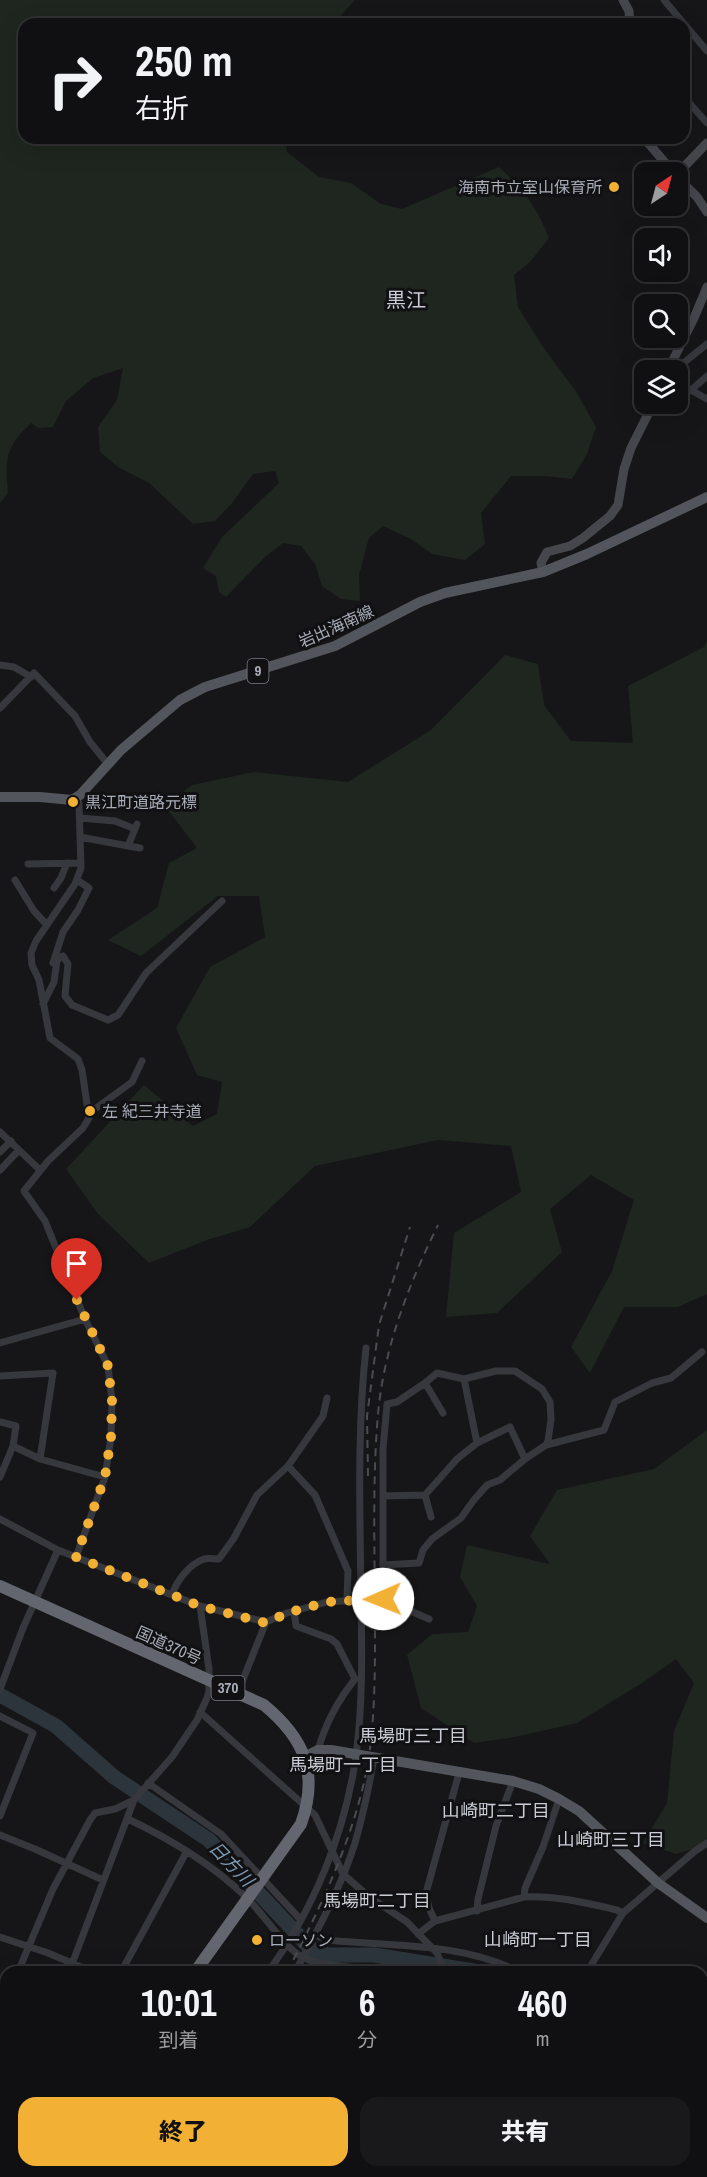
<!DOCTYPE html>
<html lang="ja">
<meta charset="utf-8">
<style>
:root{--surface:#101012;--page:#19191b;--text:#f1f3f6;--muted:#9c9d9f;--line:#303032;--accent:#f2b134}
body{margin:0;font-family:"Archivo Narrow","Noto Sans JP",sans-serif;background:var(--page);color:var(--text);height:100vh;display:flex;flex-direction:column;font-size:22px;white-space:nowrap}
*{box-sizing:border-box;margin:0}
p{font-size:20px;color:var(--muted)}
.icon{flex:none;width:33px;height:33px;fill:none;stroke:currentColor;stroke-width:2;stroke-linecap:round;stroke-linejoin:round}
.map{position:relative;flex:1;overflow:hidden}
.sheet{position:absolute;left:0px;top:1966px;width:708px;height:212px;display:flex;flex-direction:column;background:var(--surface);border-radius:18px 18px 0 0;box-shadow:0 6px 24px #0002,0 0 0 2px var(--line)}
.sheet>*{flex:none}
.hud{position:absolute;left:18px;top:18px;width:672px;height:126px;border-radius:18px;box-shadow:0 6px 24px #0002,0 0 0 2px var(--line);background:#101012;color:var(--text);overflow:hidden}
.needle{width:39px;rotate:36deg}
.controls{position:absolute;left:634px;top:162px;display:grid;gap:12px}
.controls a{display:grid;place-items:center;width:54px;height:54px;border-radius:12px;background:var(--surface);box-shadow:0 6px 24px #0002,0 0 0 2px var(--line);font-size:30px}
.pin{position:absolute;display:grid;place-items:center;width:51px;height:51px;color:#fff;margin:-62px -26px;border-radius:50% 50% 50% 0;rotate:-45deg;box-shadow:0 0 6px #0007}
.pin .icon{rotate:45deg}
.me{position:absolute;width:66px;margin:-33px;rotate:269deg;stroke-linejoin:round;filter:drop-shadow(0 0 4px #0008)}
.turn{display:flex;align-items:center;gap:21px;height:126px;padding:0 18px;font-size:27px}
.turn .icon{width:78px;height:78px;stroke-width:2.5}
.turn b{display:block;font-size:42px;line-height:51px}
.eta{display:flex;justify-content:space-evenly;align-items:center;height:102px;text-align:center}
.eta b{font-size:36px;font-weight:800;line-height:42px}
.cta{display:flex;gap:12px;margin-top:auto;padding:12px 18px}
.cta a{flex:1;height:69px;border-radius:18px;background:var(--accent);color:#111;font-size:24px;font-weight:800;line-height:69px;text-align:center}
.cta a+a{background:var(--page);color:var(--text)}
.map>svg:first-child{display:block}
</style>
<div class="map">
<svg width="707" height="2177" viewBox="0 0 707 2177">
<rect width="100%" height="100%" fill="#161618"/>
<path fill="#1e261f" d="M 0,0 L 355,0 L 333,24 L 24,24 L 24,138 L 285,138 L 287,152 L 319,177 L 351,183 L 381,204 L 402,209 L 499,167 C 523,189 537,207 549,238 L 530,262 L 514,275 L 518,307 L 541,344 L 577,393 L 596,427 L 587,454 L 572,479 L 544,476 L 511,476 L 481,513 L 485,544 L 465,560 L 432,554 L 411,539 L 383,526 L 369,538 L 359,575 L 360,601 L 341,599 L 322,586 L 315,564 L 301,546 L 283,543 L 265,557 L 226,597 L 219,592 L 216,576 L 203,568 L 222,537 L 279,483 L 275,471 L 253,474 L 232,503 L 215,521 L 193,524 L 149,483 L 118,467 L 100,452 L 98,427 L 117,400 L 123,368 L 93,378 L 66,401 L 53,427 L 38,428 L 31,423 C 5,448 5,458 8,493 L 0,503 Z
M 707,640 L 707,1294 L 678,1307 L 624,1307 L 590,1373 L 571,1347 L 612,1271 L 634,1200 L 591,1175 L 550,1209 L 562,1252 L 497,1313 L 446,1317 L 454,1233 L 521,1192 L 511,1146 L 438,1140 L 315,1166 L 250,1227 L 207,1240 L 149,1263 L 98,1214 L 66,1169 L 144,1085 L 193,1126 L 217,1114 L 222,1082 L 197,1075 L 176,1028 L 210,967 L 265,937 L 259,896 L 218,896 L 141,956 L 108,940 L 157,908 L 169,863 L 197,848 L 165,806 L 192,785 L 254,772 L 348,782 L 431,730 L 505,655 L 538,664 L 544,705 L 571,741 L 633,743 L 628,686 L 704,647 Z
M 707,1430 L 707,1839 L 698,1847 L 676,1854 L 643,1843 L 667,1803 L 674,1731 L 694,1683 L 676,1659 L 642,1683 L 577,1723 L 515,1737 L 474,1743 L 421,1708 L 407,1655 L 432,1634 L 468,1632 L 477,1606 L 460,1577 L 467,1545 L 550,1564 L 530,1536 L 557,1490 L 654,1469 Z"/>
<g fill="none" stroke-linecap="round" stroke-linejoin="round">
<path stroke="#2c353c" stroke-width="15" d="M 0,1695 L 56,1726 L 114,1777 L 209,1840 L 312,1950 L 328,1955 L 374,1955 L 480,1972
M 702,2024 L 707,2023"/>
<path stroke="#37383d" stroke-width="7" d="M 664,0 L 707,51
M 684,97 L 707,123
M 670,364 L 681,365 L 707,344
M 678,383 L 707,399
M 690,391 L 707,376
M 0,665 L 14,667 L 31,677
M 0,708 L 34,673 L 75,716 L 90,742 L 107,763
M 80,818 L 115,821 L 135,829 L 137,824
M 80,837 L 128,846 L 135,829
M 128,846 L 140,848
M 28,864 L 81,863
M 15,880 L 34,911 L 47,925
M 54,888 L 61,878 L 67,863
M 53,963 L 63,932 L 78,910 L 89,888 L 77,880
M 43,1004 L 54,982 L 57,960 L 63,956 L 68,964 L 65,996 L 72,1005 L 108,1020 L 118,1015 L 146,973 L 222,901
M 88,1114 L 132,1082 L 142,1061
M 0,1132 L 40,1170
M 0,1152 L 11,1141
M 0,1170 L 19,1150
M 0,1343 L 85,1319
M 0,1376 L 53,1373 L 40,1459
M 443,1413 L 425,1383 L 437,1373 L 464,1379 L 496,1371 L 515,1371 L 542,1389 L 550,1402 L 551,1420 L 548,1441 L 546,1445
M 0,1422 L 16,1426 L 13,1446 L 0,1477
M 13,1446 L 40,1459 L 105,1477
M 525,1459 L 546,1445 L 604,1430 L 615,1402 L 652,1383 L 671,1378 L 702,1352
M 288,1466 L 315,1495 L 348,1571 L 347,1600
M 425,1495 L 431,1517
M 383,1496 L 425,1495 L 457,1459 L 477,1443 L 464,1379
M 0,1519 L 58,1550 L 200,1606 L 266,1622 L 287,1613 L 327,1602 L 361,1600 L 383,1599 L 429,1619
M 76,1557 L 105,1477 L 111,1437 L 112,1401 L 108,1366 L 85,1319 L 45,1221 L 24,1191 L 48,1161 L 83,1128 L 89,1118 L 82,1070 L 78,1059 L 50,1038 L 39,980 L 32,965 L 31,953 L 36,941 L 75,884 L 81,868 L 79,803 L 76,799
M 383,1565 L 419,1563 L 423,1550 L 432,1539 L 461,1518 L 473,1501 L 487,1485 L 500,1480 L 525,1459 L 510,1427 L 477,1443
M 172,1595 C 176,1582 189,1564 204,1559 C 208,1558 214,1559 219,1559 L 234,1538 L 257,1495 L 288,1466 L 323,1416 L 327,1398
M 383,1599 L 383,1449 L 387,1404 L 397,1402 L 425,1383
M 294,1611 L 296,1626 L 331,1639 L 337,1644 L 355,1679
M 0,1689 L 23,1628 L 58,1550
M 238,1692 L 266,1622
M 200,1712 L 315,1815 L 343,1874 L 368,1896 L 407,1922 L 437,1953 L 445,1972
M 0,1716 L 33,1733 L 0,1816
M 318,1750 C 325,1725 339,1699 355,1679
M 148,1783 L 221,1834 L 301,1920
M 128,1819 C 170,1839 212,1864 246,1897 C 262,1912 284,1947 302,1957 C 330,1971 384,1967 415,1969
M 0,1835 L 35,1849 L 103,1880
M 524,1897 L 525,1888 L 543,1847 L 559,1799
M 477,1911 L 478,1899 L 496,1826 L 513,1781
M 435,1921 L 429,1908 L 426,1893 L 459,1773
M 418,1934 L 435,1921 L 524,1897 C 555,1895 587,1903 617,1910 L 623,1913
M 314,1935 L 328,1940 C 391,1947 462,1942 519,1972
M 0,1937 L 48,1953 L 93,1972
M 414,1971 L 415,1969 L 446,1972
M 18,1972 L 53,1889 L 90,1820 L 95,1813 L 115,1809 L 134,1800
M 69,1972 L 134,1800 L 172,1757 L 197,1720 L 207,1698 L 209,1691 L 209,1669 L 200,1606
M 121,1972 L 187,1851
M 268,1972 C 314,1909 345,1833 356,1756 C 363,1703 362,1650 361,1597 C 360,1514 357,1430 366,1348
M 295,1972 C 317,1931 341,1888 355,1843 C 363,1815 369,1787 374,1758
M 587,1972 L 623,1913 L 695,1851 L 707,1843
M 702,2014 L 707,2012
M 0,2018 L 6,2003
M 702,2042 L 707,2040
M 0,2077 L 6,2080
M 702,2137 L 707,2140
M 173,2172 L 180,2177
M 470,2172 L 474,2177
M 191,2177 L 193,2172
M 267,2177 L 271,2172
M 505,2177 L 509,2172"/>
<path stroke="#45474d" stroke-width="9" d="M 623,0 L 629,11 L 630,24
M 644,138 L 673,172
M 678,173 L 707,143
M 678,178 L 697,197 L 707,212
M 668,370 L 694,318 L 707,287
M 543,572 L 541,563 L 547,552 L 570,546 L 583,538 L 610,516 L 618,505 L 624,469 L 631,448 L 653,404"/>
<path stroke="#53555c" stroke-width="10" d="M 0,797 L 40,797 L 72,800 L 80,795 L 121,750 L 180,700 L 205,687 L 335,646 L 420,602 L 445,593 L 543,572 L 587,554 L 707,497
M 306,1756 L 318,1750 L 331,1750 L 513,1781 L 539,1789 L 559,1799 L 579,1811 L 658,1883 L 707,1918"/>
<path stroke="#63666e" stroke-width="12" d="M 0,1586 L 264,1705 C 305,1739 319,1773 301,1824 L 195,1972
M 47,2177 L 51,2172"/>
<path stroke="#4a4c52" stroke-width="2" stroke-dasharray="8 6" stroke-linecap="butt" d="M 368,1476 L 367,1416 L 379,1325 L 410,1227
M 287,1972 C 322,1905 360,1825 370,1749 C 375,1708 375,1667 375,1626 C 375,1556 372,1484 378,1414 C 384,1347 409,1284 438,1225
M 177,2177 L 180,2172"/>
</g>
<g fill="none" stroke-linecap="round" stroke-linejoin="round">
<path stroke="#f2b134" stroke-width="10" stroke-dasharray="0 18" d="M 77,1300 L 108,1366 L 112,1401 L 111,1437 L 105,1477 L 76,1557 L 200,1606 L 266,1623 L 287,1613 L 327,1602 L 383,1599"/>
</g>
<g fill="#f2b134" stroke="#111113" stroke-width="2">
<circle cx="614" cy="187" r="6"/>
<circle cx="73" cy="802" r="6"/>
<circle cx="90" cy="1111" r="6"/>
<circle cx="257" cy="1940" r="6"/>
</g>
<g text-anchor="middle" stroke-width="6" stroke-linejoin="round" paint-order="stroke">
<g fill="#111113" stroke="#7b7e86" stroke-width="1.5">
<rect x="247.5" y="659" width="21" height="24" rx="4.5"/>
<rect x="211.5" y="1676" width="33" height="24" rx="4.5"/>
</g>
<g font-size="15" font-weight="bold" fill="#a8adb8">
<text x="258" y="676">9</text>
<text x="228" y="1693">370</text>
</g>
<g font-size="16" fill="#a8adb8" stroke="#111113" text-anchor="start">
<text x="602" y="193" text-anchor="end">海南市立室山保育所</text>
<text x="85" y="808">黒江町道路元標</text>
<text x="102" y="1117">左 紀三井寺道</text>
<text x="269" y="1946">ローソン</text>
</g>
<g font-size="16" fill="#a8adb8" stroke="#111113">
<text transform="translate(336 626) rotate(-24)" y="6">岩出海南線</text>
<text transform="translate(169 1645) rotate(24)" y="6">国道370号</text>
</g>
<g font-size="18" fill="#c9ccd4" stroke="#111113">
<text x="413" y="1742">馬場町三丁目</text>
<text x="343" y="1771">馬場町一丁目</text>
<text x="496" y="1817">山崎町二丁目</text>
<text x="611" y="1846">山崎町三丁目</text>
<text x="377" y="1907">馬場町二丁目</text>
<text x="538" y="1946">山崎町一丁目</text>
</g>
<g font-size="18" font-style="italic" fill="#7f9bb3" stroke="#111113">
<text transform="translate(231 1864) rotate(46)" y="6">日方川</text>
</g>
<g font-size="20" fill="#c9ccd4" stroke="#111113">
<text x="406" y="307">黒江</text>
</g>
</g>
</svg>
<div class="controls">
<a><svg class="needle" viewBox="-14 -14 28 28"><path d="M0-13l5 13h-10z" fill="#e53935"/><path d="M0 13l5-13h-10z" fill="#9c9d9f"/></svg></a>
<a><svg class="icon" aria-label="sound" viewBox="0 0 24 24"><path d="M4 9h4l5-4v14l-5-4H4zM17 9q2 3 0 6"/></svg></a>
<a><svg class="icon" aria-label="search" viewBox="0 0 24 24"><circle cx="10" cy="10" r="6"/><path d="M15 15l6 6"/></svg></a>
<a><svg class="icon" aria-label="layers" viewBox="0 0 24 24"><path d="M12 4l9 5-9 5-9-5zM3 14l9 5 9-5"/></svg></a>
</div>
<div class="pin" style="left:77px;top:1300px;background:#d93025"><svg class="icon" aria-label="arrive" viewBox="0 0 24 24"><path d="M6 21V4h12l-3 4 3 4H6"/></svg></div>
<svg class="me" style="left:383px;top:1599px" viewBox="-20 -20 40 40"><circle r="19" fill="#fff"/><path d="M0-13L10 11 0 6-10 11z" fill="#f2b134"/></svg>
<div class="hud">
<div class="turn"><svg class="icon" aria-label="right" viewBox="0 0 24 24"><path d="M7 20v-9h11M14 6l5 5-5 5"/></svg><div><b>250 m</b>右折</div></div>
</div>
<section class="sheet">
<div class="eta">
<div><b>10:01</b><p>到着</p></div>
<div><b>6</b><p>分</p></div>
<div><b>460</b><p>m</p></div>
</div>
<div class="cta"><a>終了</a><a>共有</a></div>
</section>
</div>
